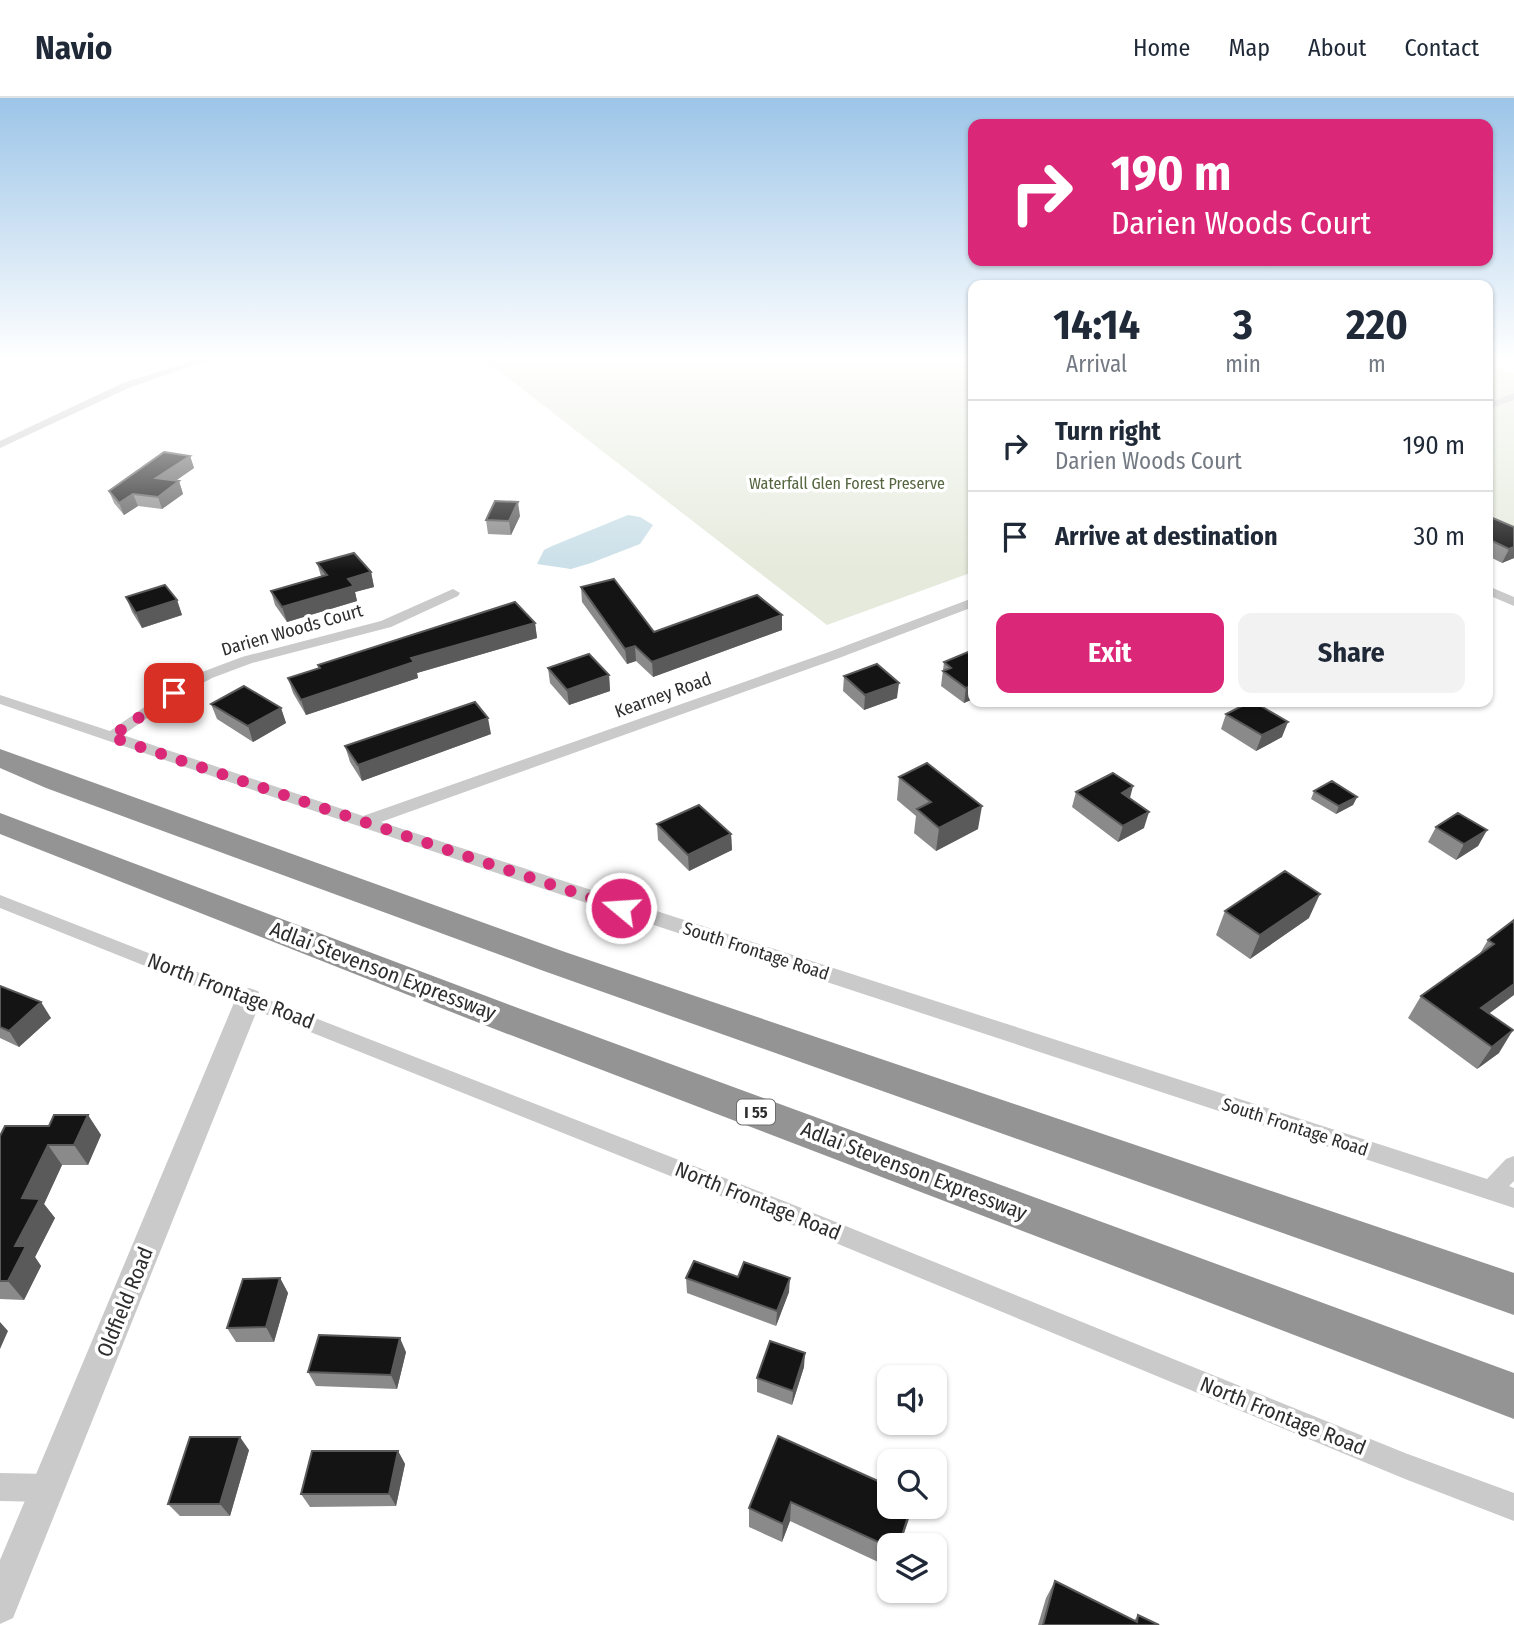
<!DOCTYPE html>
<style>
:root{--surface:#fff;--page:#f2f2f3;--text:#1f2937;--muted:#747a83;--line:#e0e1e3;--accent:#db2777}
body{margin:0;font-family:"Fira Sans Condensed",sans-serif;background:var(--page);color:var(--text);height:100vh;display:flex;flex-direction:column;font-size:26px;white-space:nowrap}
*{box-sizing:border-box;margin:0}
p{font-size:23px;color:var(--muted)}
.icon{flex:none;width:38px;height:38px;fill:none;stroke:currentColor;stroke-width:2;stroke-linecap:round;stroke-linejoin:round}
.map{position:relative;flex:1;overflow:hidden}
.sheet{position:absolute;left:968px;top:182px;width:525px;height:427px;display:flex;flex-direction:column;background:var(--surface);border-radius:14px;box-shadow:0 2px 5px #0004}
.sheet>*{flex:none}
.guide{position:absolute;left:968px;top:21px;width:525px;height:147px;border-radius:14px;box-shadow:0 2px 5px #0004;background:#db2777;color:#fff;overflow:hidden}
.controls{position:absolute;left:877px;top:1267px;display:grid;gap:14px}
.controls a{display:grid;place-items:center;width:70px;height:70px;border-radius:14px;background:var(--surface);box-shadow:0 2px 5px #0004;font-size:35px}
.pin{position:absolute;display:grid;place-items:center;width:60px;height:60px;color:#fff;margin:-30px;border-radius:14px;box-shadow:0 4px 10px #0006}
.me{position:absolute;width:77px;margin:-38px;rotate:288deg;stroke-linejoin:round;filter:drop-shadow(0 0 5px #0008)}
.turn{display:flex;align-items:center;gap:24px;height:147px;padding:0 28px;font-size:32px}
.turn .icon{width:91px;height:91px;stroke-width:2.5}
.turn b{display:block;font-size:49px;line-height:60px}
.eta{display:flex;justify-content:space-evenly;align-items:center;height:119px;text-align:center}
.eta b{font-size:42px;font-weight:700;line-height:49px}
.action{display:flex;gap:14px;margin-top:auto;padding:14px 28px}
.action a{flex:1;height:80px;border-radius:14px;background:var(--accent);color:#fff;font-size:28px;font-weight:700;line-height:80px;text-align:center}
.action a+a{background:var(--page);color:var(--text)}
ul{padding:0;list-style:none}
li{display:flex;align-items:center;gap:21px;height:91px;padding:0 28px;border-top:2px solid var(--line)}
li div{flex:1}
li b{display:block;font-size:26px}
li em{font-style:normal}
header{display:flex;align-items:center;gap:42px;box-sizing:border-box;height:98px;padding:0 35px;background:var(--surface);border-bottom:2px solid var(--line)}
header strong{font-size:33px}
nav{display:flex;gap:38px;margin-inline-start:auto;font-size:24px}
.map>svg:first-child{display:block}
</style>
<header>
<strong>Navio</strong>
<nav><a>Home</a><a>Map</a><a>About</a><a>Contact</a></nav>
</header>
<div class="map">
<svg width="1514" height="1527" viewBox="0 0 1514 1527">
<rect width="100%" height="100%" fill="#fff"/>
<path fill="#e5eadc" d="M 482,260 L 973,260 L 973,474 L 827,527 Z
M 1488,266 L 1514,276 L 1514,433 L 1488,422 Z"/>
<path fill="#cadfe8" d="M 628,417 L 640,419 L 653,427 L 640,446 L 591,465 L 571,471 L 537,466 L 544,452 L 552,448 Z"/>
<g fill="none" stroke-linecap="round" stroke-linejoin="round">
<path fill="#cacaca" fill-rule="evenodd" d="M 201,260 L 215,260 L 131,289 L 0,350 L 0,343 L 123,285 Z
M 1514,295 L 1514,302 L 1488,311 L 1488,305 Z
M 1488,488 L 1514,499 L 1514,508 L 1488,497 Z
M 453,491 L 460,495 L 458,498 L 391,529 L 252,565 L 212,580 L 179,598 L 123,637 L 363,718 L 829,554 L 973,500 L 973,509 L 839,560 L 381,724 L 1487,1081 L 1506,1061 L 1514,1058 L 1514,1083 L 1509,1088 L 1514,1090 L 1514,1110 L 535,788 L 0,606 L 0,597 L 110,633 L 169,592 L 202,574 L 242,559 L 381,523 Z
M 0,797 L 789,1105 L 1405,1355 L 1514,1395 L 1514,1423 L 1405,1381 L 773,1119 L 0,810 Z
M 0,1375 L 48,1376 L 58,1380 L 62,1390 L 58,1400 L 48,1404 L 0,1403 Z"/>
<path fill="#cacaca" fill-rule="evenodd" d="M 249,890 L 258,893 L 262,900 L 13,1520 L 0,1526 L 0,1462 L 236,900 L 240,893 Z"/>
<path fill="#949494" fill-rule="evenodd" d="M 0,651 L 565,854 L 1514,1175 L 1514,1217 L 541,872 L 46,690 L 0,670 Z
M 0,715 L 518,910 L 1514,1275 L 1514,1321 L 492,930 L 0,736 Z"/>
</g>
<path fill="#8a8a8a" d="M 190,358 L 194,370 L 175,383 L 179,383 L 183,396 L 162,411 L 138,408 L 124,417 L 114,405 L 109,393 Z
M 520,418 L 511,437 L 488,436 L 486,422 Z
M 1488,418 L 1514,429 L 1514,460 L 1502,465 L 1488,458 Z
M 317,465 L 371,474 L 374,489 L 355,494 L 357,503 L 287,524 L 275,507 L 271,493 L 321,478 Z
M 581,489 L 654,534 L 782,517 L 782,532 L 653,579 L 636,563 L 627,566 L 582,504 Z
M 126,499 L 177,502 L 182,517 L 142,530 L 132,514 Z
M 535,525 L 537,540 L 417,575 L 418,580 L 306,617 L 293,595 L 288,580 L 319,570 L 318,567 Z
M 973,552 L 973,601 L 964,605 L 941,588 L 944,564 Z
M 548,570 L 609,577 L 610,593 L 569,607 L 550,585 Z
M 844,578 L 897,600 L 864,612 L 843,593 Z
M 211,606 L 281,610 L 286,625 L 253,644 L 217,621 Z
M 1226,616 L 1282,639 L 1256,653 L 1221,631 Z
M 491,636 L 362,683 L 350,664 L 345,648 Z
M 899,679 L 978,731 L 936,753 L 914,735 L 916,718 L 897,702 Z
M 1314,693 L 1357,699 L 1353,707 L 1336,716 L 1311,701 Z
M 1076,694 L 1130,700 L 1144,730 L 1118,744 L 1072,709 Z
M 657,726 L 731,736 L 732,752 L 689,773 L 658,742 Z
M 1436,729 L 1487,732 L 1478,748 L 1456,762 L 1428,744 Z
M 1225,813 L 1309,820 L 1250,861 L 1216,837 Z
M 1514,822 L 1489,916 L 1499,955 L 1477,971 L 1408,920 L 1421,898 L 1479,857 L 1488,842 Z
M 0,888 L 51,920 L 19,949 L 0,940 Z
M 88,1017 L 101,1037 L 88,1067 L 62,1067 L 44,1106 L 55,1120 L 35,1159 L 41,1168 L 24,1202 L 0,1201 L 0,1038 L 49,1028 Z
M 738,1179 L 789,1194 L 776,1228 L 687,1195 L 686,1180 Z
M 280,1180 L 288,1195 L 274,1244 L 236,1244 L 227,1230 Z
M 406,1254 L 397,1291 L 316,1288 L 308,1274 Z
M 804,1269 L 792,1307 L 757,1294 L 757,1280 Z
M 249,1352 L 230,1418 L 180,1418 L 168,1406 Z
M 398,1353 L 405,1366 L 396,1408 L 310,1409 L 301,1396 Z
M 889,1388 L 910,1418 L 889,1447 L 889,1469 L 790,1423 L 782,1444 L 749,1429 L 749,1410 Z
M 1055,1483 L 1134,1523 L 1138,1517 L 1159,1527 L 1038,1527 L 1046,1500 Z"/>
<path fill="#5a5a5a" d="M 190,358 L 194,370 L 161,393 L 156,380 Z
M 179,383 L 183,396 L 162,411 L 158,399 Z
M 133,396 L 138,408 L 124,417 L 119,405 Z
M 518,404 L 520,418 L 511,437 L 509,423 Z
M 1514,449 L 1514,460 L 1502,465 L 1509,451 Z
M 371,474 L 374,489 L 355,494 L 357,503 L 287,524 L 282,509 L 348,481 Z
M 177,502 L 182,517 L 142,530 L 136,515 Z
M 782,517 L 782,532 L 653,579 L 652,564 Z
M 535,525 L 537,540 L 417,575 L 418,580 L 306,617 L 301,602 L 411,560 Z
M 635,548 L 636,563 L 627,566 L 625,551 Z
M 609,577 L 610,593 L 569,607 L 567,592 Z
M 899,585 L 897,600 L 864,612 L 865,597 Z
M 973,587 L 973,601 L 964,605 L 966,590 Z
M 281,610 L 286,625 L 253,644 L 248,628 Z
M 488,620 L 491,636 L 362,683 L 358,667 Z
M 1288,624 L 1282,639 L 1256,653 L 1262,637 Z
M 1133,688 L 1129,704 L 1122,695 Z
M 1357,699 L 1353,707 L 1336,716 L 1339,708 Z
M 982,708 L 978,731 L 936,753 L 939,730 Z
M 1149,714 L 1144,730 L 1118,744 L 1123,728 Z
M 1487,732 L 1478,748 L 1456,762 L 1464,746 Z
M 731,736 L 732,752 L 689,773 L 688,757 Z
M 1320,796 L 1309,820 L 1250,861 L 1260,837 Z
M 1514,886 L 1514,897 L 1467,932 L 1481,910 Z
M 41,904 L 51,920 L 19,949 L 9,933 Z
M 1513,932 L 1499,955 L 1477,971 L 1492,949 Z
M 88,1017 L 101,1037 L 88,1067 L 74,1047 Z
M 48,1047 L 62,1067 L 44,1106 L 55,1120 L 35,1159 L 41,1168 L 24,1202 L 8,1183 L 15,1148 L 22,1100 Z
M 280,1180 L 288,1195 L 274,1244 L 266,1229 Z
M 790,1180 L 789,1194 L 776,1228 L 777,1213 Z
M 0,1224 L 8,1233 L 0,1251 Z
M 400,1240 L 406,1254 L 397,1291 L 391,1277 Z
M 805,1255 L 804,1269 L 792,1307 L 793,1293 Z
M 240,1339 L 249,1352 L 230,1418 L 220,1406 Z
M 398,1353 L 405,1366 L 396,1408 L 389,1396 Z
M 791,1404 L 790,1423 L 782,1444 L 783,1426 Z
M 911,1409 L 910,1418 L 900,1447 L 899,1447 Z"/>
<path fill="#141414" stroke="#5a5a5a" stroke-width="2" d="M 164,354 L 190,358 L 156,380 L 179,383 L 158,399 L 133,396 L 119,405 L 109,393 Z
M 495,403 L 518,404 L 509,423 L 486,422 Z
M 1488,418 L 1514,429 L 1514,449 L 1509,451 L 1488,441 Z
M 354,455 L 371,474 L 348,481 L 354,488 L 282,509 L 271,493 L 327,477 L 317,465 Z
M 614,481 L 654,534 L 757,497 L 782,517 L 652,564 L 635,548 L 625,551 L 581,489 Z
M 165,487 L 177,502 L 136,515 L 126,499 Z
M 515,504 L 535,525 L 411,560 L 414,564 L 301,602 L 288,580 L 320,570 L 318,567 Z
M 973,552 L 973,587 L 966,590 L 943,573 L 951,570 L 944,564 Z
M 589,556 L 609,577 L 567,592 L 548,570 Z
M 877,566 L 899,585 L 865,597 L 844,578 Z
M 244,588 L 281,610 L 248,628 L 211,606 Z
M 475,604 L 488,620 L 358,667 L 345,648 Z
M 1250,604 L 1254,604 L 1288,624 L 1262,637 L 1226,616 Z
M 927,665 L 982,708 L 939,730 L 917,711 L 931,704 L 899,679 Z
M 1113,675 L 1133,688 L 1122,695 L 1149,714 L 1123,728 L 1076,694 Z
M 1332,683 L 1357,699 L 1339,708 L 1314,693 Z
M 699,707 L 731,736 L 688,757 L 657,726 Z
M 1458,715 L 1487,732 L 1464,746 L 1436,729 Z
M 1285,773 L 1320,796 L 1260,837 L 1225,813 Z
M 1514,822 L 1514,886 L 1481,910 L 1513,932 L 1492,949 L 1421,898 L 1494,846 L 1488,842 Z
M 0,888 L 41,904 L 9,933 L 0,929 Z
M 54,1017 L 88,1017 L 74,1047 L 48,1047 L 22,1100 L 40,1101 L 15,1148 L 26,1148 L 8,1183 L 0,1183 L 0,1038 L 5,1028 L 49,1028 Z
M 694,1163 L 738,1179 L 744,1164 L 790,1180 L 777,1213 L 686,1180 Z
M 280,1180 L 266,1229 L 227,1230 L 243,1181 Z
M 319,1237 L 400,1240 L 391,1277 L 308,1274 Z
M 770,1243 L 805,1255 L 793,1293 L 757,1280 Z
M 778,1338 L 889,1388 L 889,1409 L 911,1409 L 899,1447 L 889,1447 L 889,1449 L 791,1404 L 783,1426 L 749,1410 Z
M 190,1339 L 240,1339 L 220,1406 L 168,1406 Z
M 312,1353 L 398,1353 L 389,1396 L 301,1396 Z
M 1055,1483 L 1137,1524 L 1138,1517 L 1159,1527 L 1043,1527 Z"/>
<linearGradient id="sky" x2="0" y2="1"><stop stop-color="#9cc5e8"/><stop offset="0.55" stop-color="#fff"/><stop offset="1" stop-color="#fff" stop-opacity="0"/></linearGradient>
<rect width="1514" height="473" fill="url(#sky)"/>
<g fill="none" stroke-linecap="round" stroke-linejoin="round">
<path stroke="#db2777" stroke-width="12" stroke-dasharray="0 21.6" d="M 174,595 L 111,639 L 621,810"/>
</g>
<g text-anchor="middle" stroke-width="7" stroke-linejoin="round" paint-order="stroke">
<g font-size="16" fill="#54653f" stroke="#fff">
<text x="847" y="391">Waterfall Glen Forest Preserve</text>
</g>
<rect fill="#fff" stroke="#6c6c6c" stroke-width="2" x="737" y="1001.5" width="38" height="25" rx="5"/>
<g font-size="16" font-weight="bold" fill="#2d2d2d">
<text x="756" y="1020">I 55</text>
</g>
<g font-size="18" fill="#2d2d2d" stroke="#fff">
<text transform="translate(292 532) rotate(-16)" y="6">Darien Woods Court</text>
<text transform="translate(663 597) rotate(-20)" y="6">Kearney Road</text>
<text transform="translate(756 853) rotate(18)" y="6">South Frontage Road</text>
<text transform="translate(1295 1029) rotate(18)" y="6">South Frontage Road</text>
</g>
<g font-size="21" fill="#2d2d2d" stroke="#fff">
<text transform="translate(383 873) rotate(21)" y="7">Adlai Stevenson Expressway</text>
<text transform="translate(231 893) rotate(21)" y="7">North Frontage Road</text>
<text transform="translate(914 1073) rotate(21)" y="7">Adlai Stevenson Expressway</text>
<text transform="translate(758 1103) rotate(22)" y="7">North Frontage Road</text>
<text transform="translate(125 1204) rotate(-68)" y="7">Oldfield Road</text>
<text transform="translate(1283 1318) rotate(22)" y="7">North Frontage Road</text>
</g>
</g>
</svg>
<div class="controls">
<a><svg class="icon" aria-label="sound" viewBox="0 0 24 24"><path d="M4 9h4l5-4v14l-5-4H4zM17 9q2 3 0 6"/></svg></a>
<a><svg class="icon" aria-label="search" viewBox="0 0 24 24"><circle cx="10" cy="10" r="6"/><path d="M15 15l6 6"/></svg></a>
<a><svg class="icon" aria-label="layers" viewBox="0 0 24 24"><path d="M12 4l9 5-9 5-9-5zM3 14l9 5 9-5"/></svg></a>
</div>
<div class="pin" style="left:174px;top:595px;background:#d93025"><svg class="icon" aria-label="arrive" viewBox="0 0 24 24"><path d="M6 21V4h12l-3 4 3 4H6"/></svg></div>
<svg class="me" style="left:621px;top:810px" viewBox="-20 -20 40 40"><circle r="17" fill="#db2777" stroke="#fff" stroke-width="3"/><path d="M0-11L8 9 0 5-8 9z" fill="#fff"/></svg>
<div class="guide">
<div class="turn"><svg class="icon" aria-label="right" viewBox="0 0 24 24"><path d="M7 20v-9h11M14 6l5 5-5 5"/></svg><div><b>190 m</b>Darien Woods Court</div></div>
</div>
<section class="sheet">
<div class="eta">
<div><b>14:14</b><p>Arrival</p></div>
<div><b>3</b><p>min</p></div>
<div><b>220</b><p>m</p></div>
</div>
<ul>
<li><svg class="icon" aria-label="right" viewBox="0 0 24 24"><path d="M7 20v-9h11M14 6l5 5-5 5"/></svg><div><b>Turn right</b><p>Darien Woods Court</p></div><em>190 m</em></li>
<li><svg class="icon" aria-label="arrive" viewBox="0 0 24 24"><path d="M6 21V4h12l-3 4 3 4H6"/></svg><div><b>Arrive at destination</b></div><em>30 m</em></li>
</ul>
<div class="action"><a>Exit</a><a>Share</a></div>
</section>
</div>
